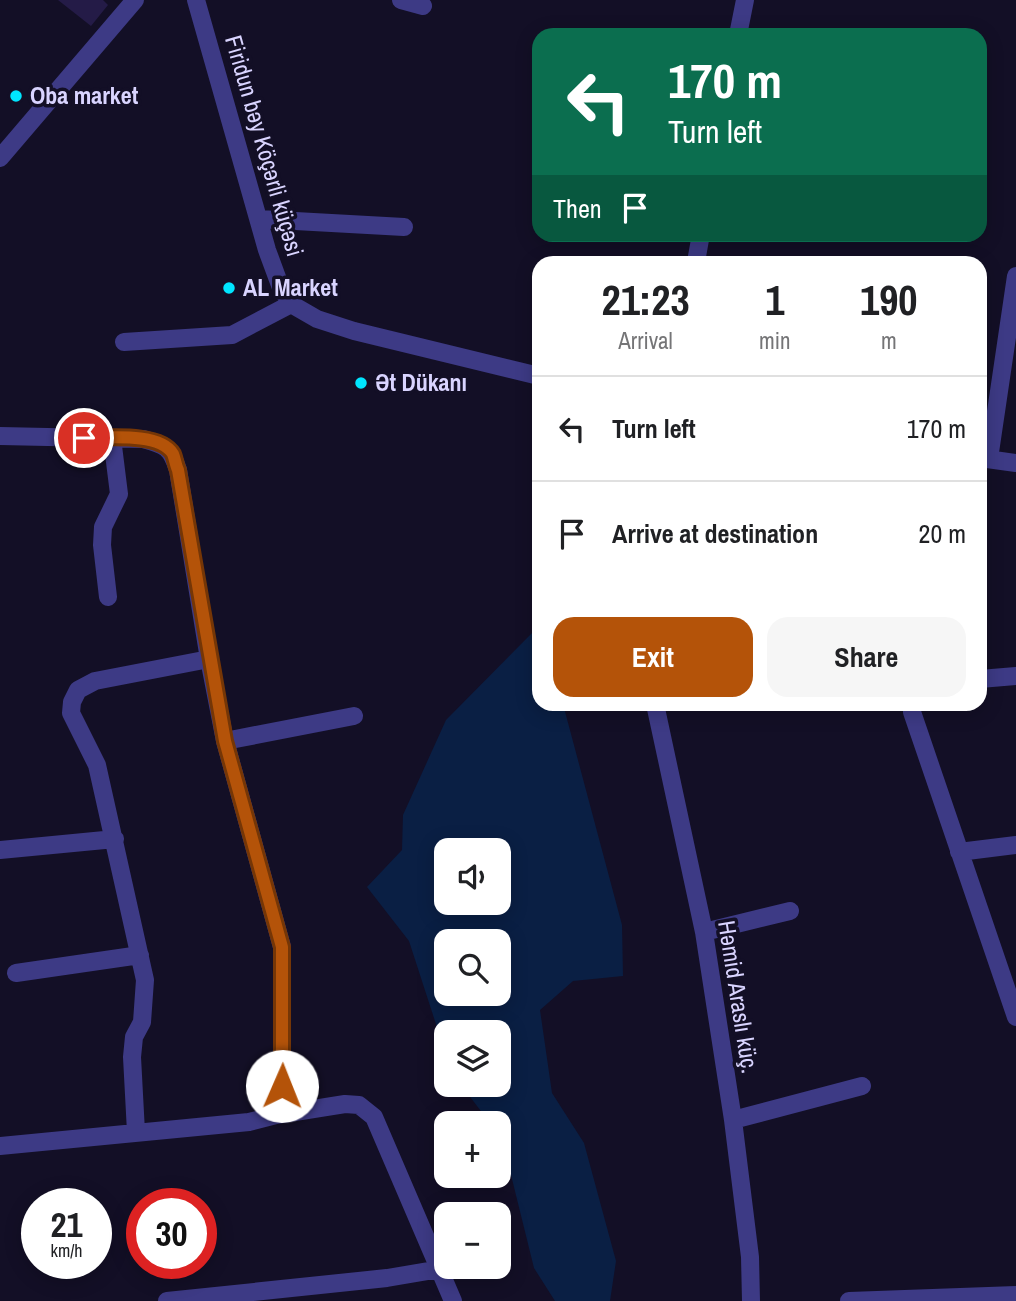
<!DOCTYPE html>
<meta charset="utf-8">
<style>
:root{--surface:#fff;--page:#f6f6f6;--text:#202124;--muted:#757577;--line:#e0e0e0;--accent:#b45309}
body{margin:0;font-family:"Archivo Narrow",sans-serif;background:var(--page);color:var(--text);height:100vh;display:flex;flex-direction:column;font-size:26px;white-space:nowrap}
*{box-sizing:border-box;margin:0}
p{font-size:23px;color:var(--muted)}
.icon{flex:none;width:38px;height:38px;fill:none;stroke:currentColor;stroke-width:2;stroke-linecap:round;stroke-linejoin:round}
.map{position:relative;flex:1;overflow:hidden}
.drawer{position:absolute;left:532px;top:256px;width:455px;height:455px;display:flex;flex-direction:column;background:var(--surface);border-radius:21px;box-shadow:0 4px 18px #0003}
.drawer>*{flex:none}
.banner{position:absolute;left:532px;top:28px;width:455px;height:214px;border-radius:21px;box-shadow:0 4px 18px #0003;background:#0b6e4f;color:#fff;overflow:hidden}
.tools{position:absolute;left:434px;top:838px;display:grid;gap:14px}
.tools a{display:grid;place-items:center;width:77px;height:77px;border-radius:14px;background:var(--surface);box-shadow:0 4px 18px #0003;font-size:35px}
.speed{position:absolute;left:21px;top:1188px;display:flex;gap:14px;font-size:35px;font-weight:700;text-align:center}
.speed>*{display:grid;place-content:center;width:91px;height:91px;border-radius:50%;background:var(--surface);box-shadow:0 4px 18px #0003;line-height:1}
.speed small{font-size:18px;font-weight:400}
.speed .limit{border:10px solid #d22;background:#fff;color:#111}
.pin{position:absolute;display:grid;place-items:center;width:60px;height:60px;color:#fff;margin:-30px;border:4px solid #fff;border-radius:50%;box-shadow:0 2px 7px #0007}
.me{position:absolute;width:77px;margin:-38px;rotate:1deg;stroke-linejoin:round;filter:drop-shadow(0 0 5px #0008)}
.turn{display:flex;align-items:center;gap:24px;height:147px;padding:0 21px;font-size:32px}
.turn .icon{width:91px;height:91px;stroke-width:2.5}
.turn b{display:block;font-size:49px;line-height:60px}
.then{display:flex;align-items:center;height:66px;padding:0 21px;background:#0003;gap:14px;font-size:26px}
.eta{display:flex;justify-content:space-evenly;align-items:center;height:119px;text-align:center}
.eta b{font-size:42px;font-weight:700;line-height:49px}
.cta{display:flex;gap:14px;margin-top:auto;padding:14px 21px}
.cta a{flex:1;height:80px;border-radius:21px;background:var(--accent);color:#fff;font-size:28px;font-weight:700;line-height:80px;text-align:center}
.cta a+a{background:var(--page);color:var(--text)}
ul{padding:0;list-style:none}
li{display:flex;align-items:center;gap:21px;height:105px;padding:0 21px;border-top:2px solid var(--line)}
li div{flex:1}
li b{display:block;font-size:26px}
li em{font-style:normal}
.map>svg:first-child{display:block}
</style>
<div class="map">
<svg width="1016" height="1301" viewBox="0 0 1016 1301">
<rect width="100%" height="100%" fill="#130f26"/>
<path fill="#0a1f44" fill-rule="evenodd" d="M 532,633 L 539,642 L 539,704 L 563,704 L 622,925 L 623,976 L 573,981 L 540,1010 L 552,1093 L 584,1143 L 616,1261 L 610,1301 L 555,1301 L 534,1268 L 512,1179 L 499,1135 L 499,1124 L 490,1123 L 461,1085 L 499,1085 L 499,1032 L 446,1032 L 446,1055 L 409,941 L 367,887 L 402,850 L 403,815 L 446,720 ZM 499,850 L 499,903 L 446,903 L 446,850 ZM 446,942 L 499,942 L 499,994 L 446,994 Z"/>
<path fill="#241b47" d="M 58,0 L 103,0 L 108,5 L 91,26 Z"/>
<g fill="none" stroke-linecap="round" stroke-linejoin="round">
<path stroke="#3d3a85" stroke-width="18" d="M 196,0 L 267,250 L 281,288 L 291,304 L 317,319 L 354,331 L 539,376
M 401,0 L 423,6
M 738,35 L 745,0
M 0,158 L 135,0
M 259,219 L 404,227
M 696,262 L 701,234
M 124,342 L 232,335 L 291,304
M 0,436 L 143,439 C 166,445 171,448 178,470 L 209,659 L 95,681 L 78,690 L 72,702 L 71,713 L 97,765 L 145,980 L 142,1022 L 134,1037 L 132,1057 L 136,1132
M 980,458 L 1016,463
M 989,459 L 1016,276
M 108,597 L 102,545 L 103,527 L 119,494 L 112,438
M 980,679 L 1016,676
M 655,704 L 704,932 L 733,1120 L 750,1257 L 751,1301
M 913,704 L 912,712 L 1016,1017
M 225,741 L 354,716
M 0,850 L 115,839
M 959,852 L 1016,845
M 704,932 L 790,911
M 16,973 L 140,955
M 276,1115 L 345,1104 L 359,1105 L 374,1117 L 453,1301
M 733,1120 L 862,1086
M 0,1146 L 249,1122 L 276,1115 L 282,1101 L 282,947 L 225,741 L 209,659
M 167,1301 L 387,1278 L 440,1269
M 849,1301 L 1016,1295"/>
</g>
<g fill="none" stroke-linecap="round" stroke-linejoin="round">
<g stroke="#753606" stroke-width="18">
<path id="route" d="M 84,438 C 107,438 160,432 173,454 C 175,459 176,466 178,470 L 225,741 L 282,947 L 282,1086"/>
</g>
<use href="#route" stroke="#b45309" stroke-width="12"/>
</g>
<g fill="#00e5ff" stroke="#130f26" stroke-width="2.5">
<circle cx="16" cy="96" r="7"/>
<circle cx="229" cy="288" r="7"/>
<circle cx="361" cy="383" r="7"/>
</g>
<g text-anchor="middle" stroke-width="7" stroke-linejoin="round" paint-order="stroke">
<g font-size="24" font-weight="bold" fill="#d9d4ff" stroke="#130f26" text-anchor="start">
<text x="30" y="104">Oba market</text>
<text x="243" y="296">AL Market</text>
<text x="375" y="391">Ət Dükanı</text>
</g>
<g font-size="24" fill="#d9d4ff" stroke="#130f26">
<text transform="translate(264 146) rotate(74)" y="8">Firidun bəy Köçərli küçəsi</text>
<text transform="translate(738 997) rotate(81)" y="8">Həmid Araslı küç.</text>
</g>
</g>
</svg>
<div class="tools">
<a><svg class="icon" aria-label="sound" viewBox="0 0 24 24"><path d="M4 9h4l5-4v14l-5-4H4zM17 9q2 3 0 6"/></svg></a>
<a><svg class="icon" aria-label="search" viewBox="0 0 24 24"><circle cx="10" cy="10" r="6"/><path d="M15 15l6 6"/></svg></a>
<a><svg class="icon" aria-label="layers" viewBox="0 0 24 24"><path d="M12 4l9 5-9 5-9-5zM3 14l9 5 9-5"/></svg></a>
<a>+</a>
<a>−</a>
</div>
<div class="speed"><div>21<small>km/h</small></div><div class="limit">30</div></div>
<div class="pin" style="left:84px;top:438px;background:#d93025"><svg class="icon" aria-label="arrive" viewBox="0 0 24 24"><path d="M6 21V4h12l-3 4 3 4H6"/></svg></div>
<svg class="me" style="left:282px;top:1086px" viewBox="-20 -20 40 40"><circle r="19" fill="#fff"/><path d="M0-13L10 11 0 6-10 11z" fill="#b45309"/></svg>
<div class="banner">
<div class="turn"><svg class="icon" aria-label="left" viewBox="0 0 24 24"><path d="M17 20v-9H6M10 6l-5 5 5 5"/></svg><div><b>170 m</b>Turn left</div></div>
<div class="then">Then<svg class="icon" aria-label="arrive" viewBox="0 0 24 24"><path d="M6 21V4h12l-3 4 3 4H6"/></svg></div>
</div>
<section class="drawer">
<div class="eta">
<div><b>21:23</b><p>Arrival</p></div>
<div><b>1</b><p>min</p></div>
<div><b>190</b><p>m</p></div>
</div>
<ul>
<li><svg class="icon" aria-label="left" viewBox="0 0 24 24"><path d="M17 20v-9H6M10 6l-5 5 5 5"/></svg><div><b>Turn left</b></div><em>170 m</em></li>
<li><svg class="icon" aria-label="arrive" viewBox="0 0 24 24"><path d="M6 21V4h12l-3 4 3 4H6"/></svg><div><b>Arrive at destination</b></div><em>20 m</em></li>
</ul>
<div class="cta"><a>Exit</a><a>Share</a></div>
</section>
</div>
